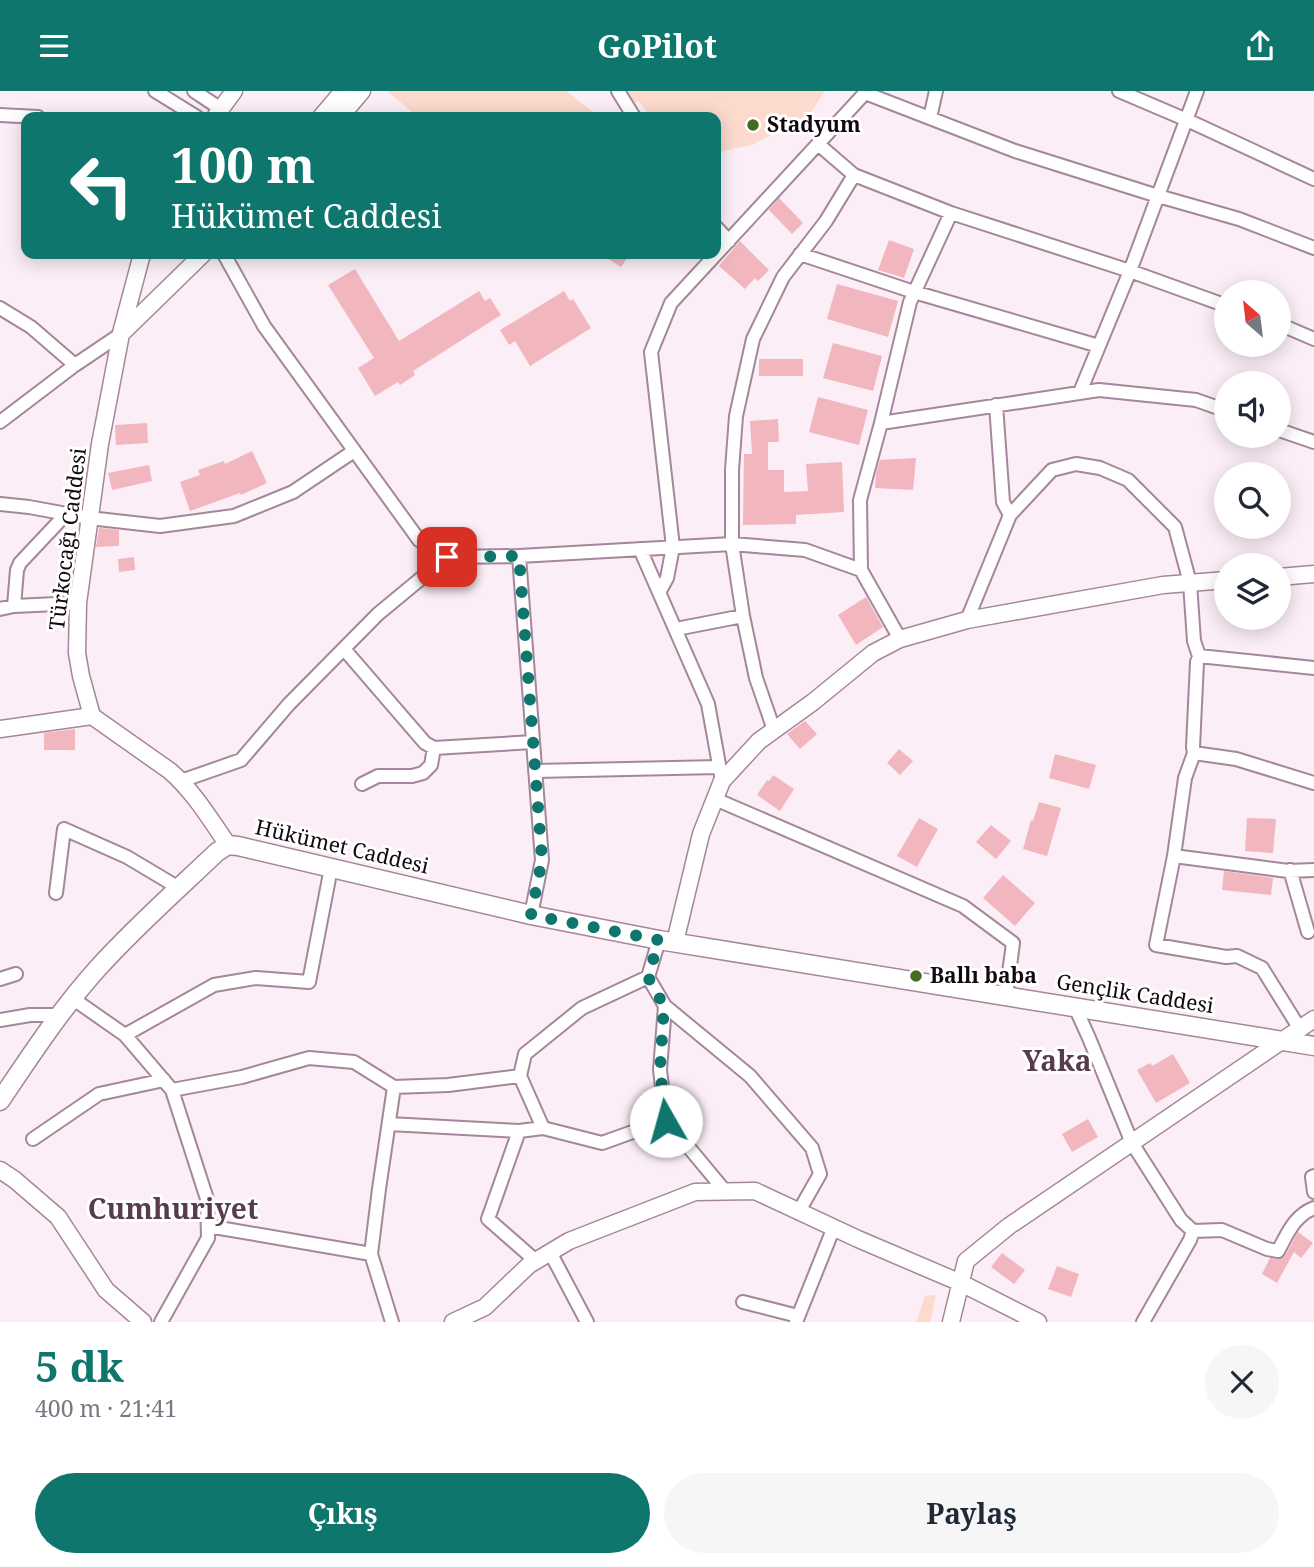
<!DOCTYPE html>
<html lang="tr">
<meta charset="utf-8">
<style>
:root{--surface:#fff;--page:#f6f6f7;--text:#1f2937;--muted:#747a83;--accent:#0f766e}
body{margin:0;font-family:"Noto Serif",serif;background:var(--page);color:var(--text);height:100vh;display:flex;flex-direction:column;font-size:26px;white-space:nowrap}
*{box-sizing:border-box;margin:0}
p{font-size:23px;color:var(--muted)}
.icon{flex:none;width:38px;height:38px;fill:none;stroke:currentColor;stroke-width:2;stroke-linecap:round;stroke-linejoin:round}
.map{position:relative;height:1231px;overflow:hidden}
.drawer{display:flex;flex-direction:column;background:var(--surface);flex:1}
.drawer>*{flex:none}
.banner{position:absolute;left:21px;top:21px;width:700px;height:147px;border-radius:14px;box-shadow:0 4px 18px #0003;background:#0f766e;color:#fff;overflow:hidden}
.needle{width:46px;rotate:332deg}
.tools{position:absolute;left:1214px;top:189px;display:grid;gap:14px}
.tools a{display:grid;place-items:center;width:77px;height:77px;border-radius:50%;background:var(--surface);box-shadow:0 4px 18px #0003;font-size:35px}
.pin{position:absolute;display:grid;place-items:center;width:60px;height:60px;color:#fff;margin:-30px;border-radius:14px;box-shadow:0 4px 10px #0006}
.me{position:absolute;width:77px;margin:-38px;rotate:353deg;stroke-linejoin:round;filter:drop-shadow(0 0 5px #0008)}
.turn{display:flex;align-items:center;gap:24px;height:147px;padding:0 35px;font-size:32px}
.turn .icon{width:91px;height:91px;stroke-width:2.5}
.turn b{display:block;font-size:49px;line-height:60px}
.round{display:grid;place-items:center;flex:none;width:74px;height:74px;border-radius:37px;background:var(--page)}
.head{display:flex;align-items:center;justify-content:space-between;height:119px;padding:0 35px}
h1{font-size:42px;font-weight:700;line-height:52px;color:var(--accent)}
.cta{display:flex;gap:14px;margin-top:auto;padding:14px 35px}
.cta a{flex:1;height:80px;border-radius:42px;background:var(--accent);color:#fff;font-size:28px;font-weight:700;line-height:80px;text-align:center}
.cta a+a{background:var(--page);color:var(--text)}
header{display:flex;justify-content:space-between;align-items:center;height:91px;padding:0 35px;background:var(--accent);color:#fff;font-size:32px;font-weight:700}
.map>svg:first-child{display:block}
</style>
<header><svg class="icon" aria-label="menu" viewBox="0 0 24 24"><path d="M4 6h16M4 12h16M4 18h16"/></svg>GoPilot<svg class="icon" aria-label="share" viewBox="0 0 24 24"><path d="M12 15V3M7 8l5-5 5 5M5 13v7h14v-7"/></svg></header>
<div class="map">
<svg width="1314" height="1231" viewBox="0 0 1314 1231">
<rect width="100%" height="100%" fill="#fceef7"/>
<path fill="#fcdacd" d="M 387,0 L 567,0 L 596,24 L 594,26 L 418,26 Z
M 625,0 L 825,0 L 809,24 L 754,53 L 716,62 L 716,26 L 651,26 L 639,10 L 631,13 Z
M 936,1204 L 930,1231 L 916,1231 L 925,1205 Z"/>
<path fill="#f1b6be" d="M 779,107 L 803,132 L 792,143 L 769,119 Z
M 889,149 L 914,158 L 904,187 L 878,179 Z
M 740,150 L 769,179 L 758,190 L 755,187 L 745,198 L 719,175 Z
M 601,163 L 630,163 L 621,176 Z
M 355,178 L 399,250 L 479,200 L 485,210 L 490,207 L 501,224 L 413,280 L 415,284 L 400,294 L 398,291 L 375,305 L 358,277 L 374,267 L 328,194 Z
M 837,193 L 898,210 L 888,246 L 827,228 Z
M 564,200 L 570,210 L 573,208 L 591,237 L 530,275 L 515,250 L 509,254 L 500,239 Z
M 833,252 L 882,265 L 873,300 L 823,287 Z
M 759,268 L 803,268 L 803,285 L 759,285 Z
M 818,306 L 868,319 L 859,354 L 809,341 Z
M 778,328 L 779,351 L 768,351 L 768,379 L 784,379 L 784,401 L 808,400 L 806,373 L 842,371 L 844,421 L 796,424 L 796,433 L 743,434 L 744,363 L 752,363 L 750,330 Z
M 147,332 L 148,352 L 116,354 L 115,334 Z
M 252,360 L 267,392 L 241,404 L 240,402 L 190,420 L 180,391 L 200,384 L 198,379 L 224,370 L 225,373 Z
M 916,367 L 913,399 L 875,397 L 876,382 L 880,369 Z
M 149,374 L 152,390 L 112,399 L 108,382 Z
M 99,437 L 119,439 L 119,455 L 96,456 Z
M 134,466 L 135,479 L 119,481 L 118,468 Z
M 866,506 L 883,536 L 856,554 L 838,524 Z
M 805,630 L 817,643 L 800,658 L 787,643 Z
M 75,638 L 75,659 L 44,659 L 44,642 Z
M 899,658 L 913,670 L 900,684 L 887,672 Z
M 1055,663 L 1096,674 L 1089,698 L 1049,687 Z
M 773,684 L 794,698 L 780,720 L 757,704 L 767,689 L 769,690 Z
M 1039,711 L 1061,717 L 1047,765 L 1023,758 L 1031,729 L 1033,730 Z
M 919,727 L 938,738 L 917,776 L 897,765 Z
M 1247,727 L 1276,728 L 1273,762 L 1245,760 Z
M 991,734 L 1011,750 L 996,768 L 976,751 Z
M 1224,780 L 1273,787 L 1271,804 L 1222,799 Z
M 1003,784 L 1035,812 L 1015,835 L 983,807 Z
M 1173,963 L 1190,992 L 1156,1012 L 1137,979 L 1150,972 L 1152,975 Z
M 1088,1028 L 1098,1046 L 1072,1061 L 1062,1043 Z
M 1298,1141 L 1313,1152 L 1301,1167 L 1294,1161 L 1277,1192 L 1262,1183 L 1270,1167 L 1281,1168 L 1285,1165 Z
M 1002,1162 L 1025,1179 L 1014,1193 L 991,1176 Z
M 1057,1175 L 1079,1183 L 1071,1206 L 1048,1198 Z"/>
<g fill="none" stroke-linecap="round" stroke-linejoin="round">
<g stroke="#a5869a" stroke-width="16">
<path id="minor" d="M 155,0 L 197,26
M 194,0 L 221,18
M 618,0 L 634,26
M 1119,0 L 1187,29 L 1314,88
M 0,24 L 38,26
M 930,27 L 936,0
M 854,84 L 951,122 L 1130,180 L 1227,215
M 716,136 L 729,150
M 224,163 L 264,235 L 419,449 L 447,466 L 519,465 L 732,453 L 805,459 L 861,479 L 900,548
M 800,163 L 914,201 L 1099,255
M 0,217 L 31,236 L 75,274
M 1279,233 L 1314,248
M 1080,301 L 1130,180 L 1197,0
M 996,314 L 1003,411 L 1010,424
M 0,331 L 75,274 L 121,243
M 881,332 L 1099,299 L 1196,309 L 1227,320
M 1279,339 L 1314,351
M 0,413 L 29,416 L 89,427 L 160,435 L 234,425 L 293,401 L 354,360
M 640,458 L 708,613 L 722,690
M 519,465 L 542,769 L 531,824
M 861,479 L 860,409 L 881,332 L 910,211 L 951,122
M 660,500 L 667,487 L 673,456 L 651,261 L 671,212 L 865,2 L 1015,60 L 1158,105 L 1239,128 L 1314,157
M 14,515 L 17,479 L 20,472 L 67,422
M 0,518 L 14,515 L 78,512
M 967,529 L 1010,424 L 1052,379 L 1076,373 L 1100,377 L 1128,389 L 1175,436 L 1190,492 L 1194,550 L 1199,565 L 1197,571 L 1193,656 L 1194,662 L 1185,687 L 1174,765 L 1156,854 L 1226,866 L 1237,865 L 1262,877 L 1300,938
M 676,538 L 743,525
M 344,558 L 425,652 L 434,657 L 533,651
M 1199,565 L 1314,577
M 774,639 L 756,587 L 743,525 L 732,453 L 732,379 L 736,325 L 753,248 L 783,186 L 826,130 L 854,84 L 818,53
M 1194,662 L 1236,668 L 1314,692
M 535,680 L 719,676
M 181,690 L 241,669 L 289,613 L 378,523 L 447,466
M 362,693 L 378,685 L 412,685 L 423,682 L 431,674 L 434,657
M 715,708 L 963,815 L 1013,852 L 1006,905
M 1174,765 L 1288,780 L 1314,779
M 1290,779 L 1308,841
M 56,802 L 64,738 L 127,766 L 179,797
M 659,849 L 648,886 L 665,915 L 660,979 L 666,1029 L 725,1100
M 0,888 L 16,883
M 72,907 L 125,944 L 172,999 L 207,1108 L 208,1147 L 161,1231
M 665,915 L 750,985 L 812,1057 L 820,1083 L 799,1120
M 1075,916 L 1089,947 L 1132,1052 L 1181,1129 L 1193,1140 L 1222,1139 L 1267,1158 L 1278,1160 C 1288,1142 1294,1125 1314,1117
M 0,929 L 30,924 L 59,924
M 125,944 L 214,894 L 256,887 L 309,891 L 331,777
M 172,999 L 242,986 L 309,967 L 354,971 L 394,996 L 448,994 L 520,985
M 389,1033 L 519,1040 L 543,1037 L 602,1052 L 666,1029
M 543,1037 L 520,985 L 525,963 L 582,917 L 648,886
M 519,1040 L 488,1128 L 536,1170
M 33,1048 L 99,1003 L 164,989
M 1314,1085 L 1312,1086 L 1314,1101
M 208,1135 L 371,1163
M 550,1161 L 587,1231
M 743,1211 L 798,1225
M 392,1231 L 371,1163 L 379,1098 L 394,996
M 796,1231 L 834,1136
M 1143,1231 L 1190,1149 L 1193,1140"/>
</g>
<g stroke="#a5869a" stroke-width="19">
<path id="tertiary" d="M 215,26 L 234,0
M 321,26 L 343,0
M 340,26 L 362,0
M 203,163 L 121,243 L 100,353 L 78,512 L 77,562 L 81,585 L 92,625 L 170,680 C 194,701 210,728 228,754
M 121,242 L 142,163
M 1279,486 L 1314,483
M 0,638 L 92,625
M 675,851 L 701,743 L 722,690 L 759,650 L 813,611 L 873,562 L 900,548 L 967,529 L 1163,494 L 1227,489
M 0,1079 L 15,1089 L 58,1126 L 106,1199 L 143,1231
M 453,1231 L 485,1216 L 529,1174 L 569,1150 L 695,1101 L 755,1100 L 858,1148 L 961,1192 L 1038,1231
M 951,1231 L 966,1170 L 1009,1135 L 1314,928"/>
</g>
<g stroke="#a5869a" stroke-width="21">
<path id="secondary" d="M 0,1010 C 31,964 61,918 98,877 C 135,836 177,799 217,761 L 228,754 L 238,755 L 531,824 L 659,849 L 1314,955"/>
</g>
<use href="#minor" stroke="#fff" stroke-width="12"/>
<use href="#tertiary" stroke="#fff" stroke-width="16"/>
<use href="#secondary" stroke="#fff" stroke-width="18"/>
</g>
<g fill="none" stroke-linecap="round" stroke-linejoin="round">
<path stroke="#0f766e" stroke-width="12" stroke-dasharray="0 21.6" d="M 447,466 L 519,465 L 542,769 L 531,824 L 659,849 L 648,886 L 664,915 L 660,979 L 666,1030"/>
</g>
<g fill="#446b26" stroke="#fff" stroke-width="2.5">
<circle cx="753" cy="34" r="7"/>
<circle cx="916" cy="885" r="7"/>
</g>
<g text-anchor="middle" stroke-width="6" stroke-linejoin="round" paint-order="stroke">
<g font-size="21" font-weight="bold" fill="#12080f" stroke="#fff" text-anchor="start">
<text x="767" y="41">Stadyum</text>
<text x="930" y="892">Ballı baba</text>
</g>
<g font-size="21" fill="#12080f" stroke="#fff">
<text transform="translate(68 448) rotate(-83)" y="7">Türkocağı Caddesi</text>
<text transform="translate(342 756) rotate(13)" y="7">Hükümet Caddesi</text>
<text transform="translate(1135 903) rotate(9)" y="7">Gençlik Caddesi</text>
</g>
<g font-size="28" font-weight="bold" fill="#573c4e" stroke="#fff">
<text x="1057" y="980">Yaka</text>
<text x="173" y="1128">Cumhuriyet</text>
</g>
</g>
</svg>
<div class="tools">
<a><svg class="needle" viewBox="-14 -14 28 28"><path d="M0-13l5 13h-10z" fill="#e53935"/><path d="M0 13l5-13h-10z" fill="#747a83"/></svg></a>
<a><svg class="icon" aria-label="sound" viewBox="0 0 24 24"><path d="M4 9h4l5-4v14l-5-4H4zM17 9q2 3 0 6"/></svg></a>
<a><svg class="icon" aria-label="search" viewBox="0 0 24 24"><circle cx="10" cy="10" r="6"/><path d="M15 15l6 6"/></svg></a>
<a><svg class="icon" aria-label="layers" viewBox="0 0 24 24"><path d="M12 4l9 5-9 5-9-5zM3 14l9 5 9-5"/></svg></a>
</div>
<div class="pin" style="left:447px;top:466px;background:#d93025"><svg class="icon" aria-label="arrive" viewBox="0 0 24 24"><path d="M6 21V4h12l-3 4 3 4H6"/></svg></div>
<svg class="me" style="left:666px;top:1030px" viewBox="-20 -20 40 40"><circle r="19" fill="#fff"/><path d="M0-13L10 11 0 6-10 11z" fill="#0f766e"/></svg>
<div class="banner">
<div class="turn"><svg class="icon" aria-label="left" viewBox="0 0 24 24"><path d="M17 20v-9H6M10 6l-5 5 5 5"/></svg><div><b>100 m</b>Hükümet Caddesi</div></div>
</div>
</div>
<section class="drawer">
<div class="head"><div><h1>5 dk</h1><p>400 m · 21:41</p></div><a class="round"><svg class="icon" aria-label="close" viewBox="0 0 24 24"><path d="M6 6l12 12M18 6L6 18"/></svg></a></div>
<div class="cta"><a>Çıkış</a><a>Paylaş</a></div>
</section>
